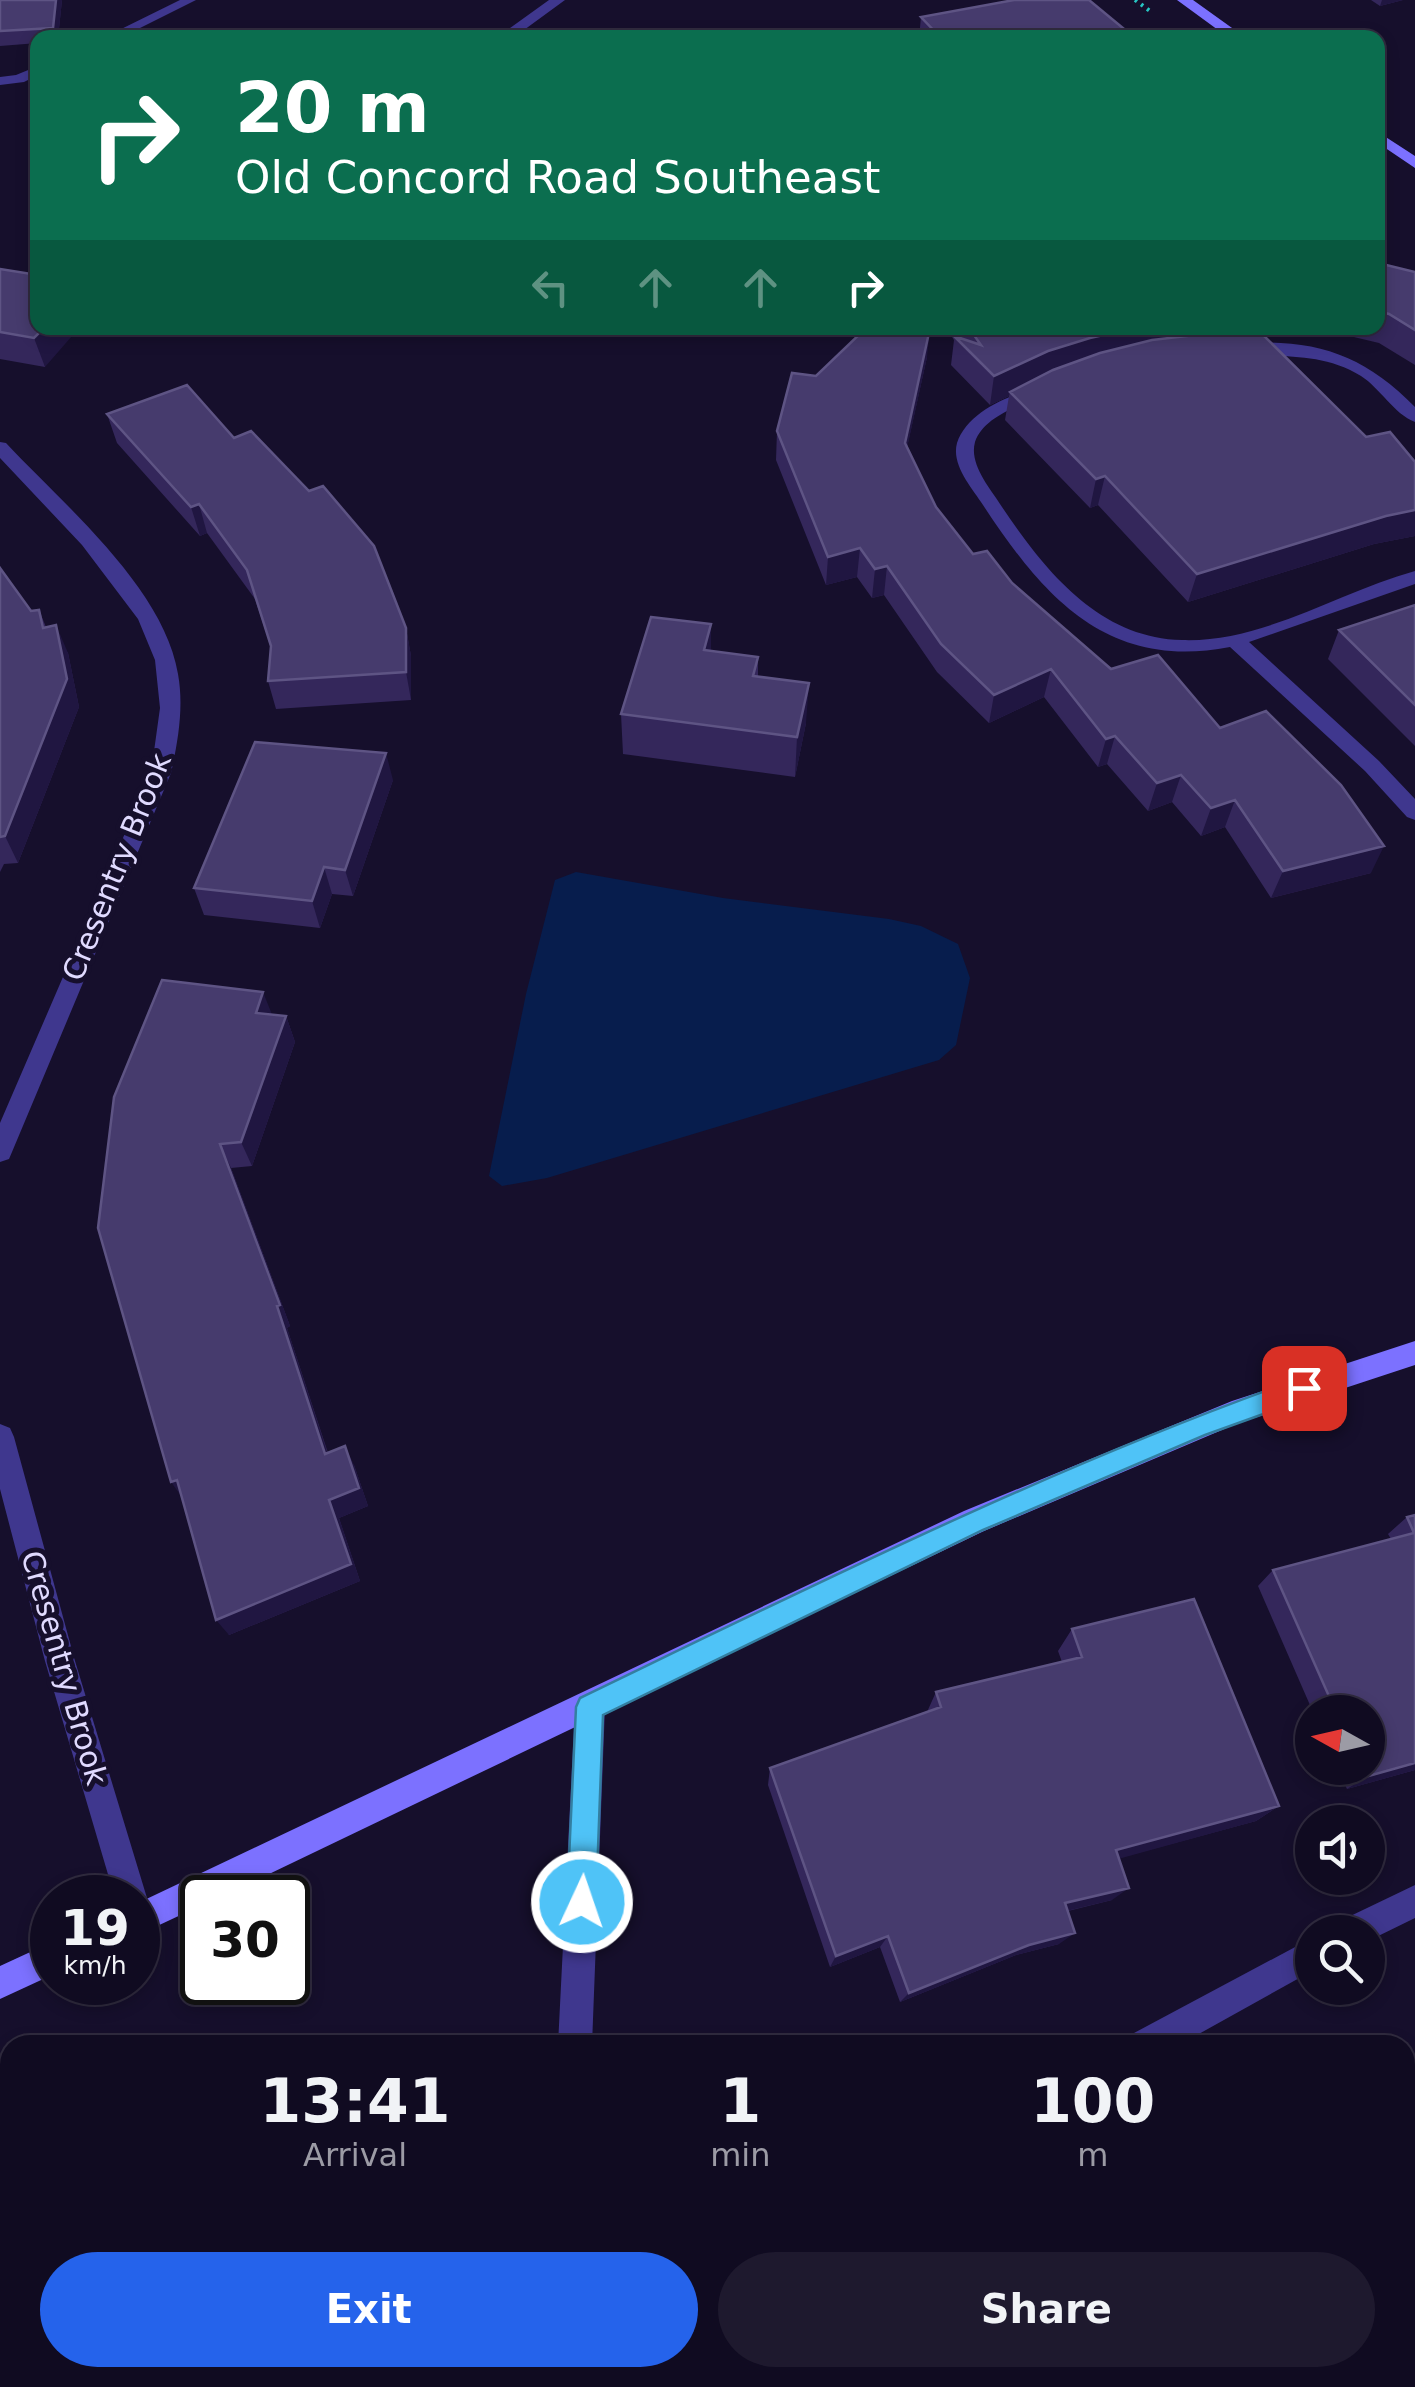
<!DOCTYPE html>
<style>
:root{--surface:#100b21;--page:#1e192e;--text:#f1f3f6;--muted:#9c9ba5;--line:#302b3f;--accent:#2563eb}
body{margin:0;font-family:"DejaVu Sans",sans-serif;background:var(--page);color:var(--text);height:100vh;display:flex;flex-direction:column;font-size:38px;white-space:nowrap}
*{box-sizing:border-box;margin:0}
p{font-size:32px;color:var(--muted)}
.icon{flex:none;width:55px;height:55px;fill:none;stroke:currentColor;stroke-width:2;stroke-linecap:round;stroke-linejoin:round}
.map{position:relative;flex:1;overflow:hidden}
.drawer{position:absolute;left:0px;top:2035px;width:1415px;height:352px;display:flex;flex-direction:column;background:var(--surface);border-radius:30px 30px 0 0;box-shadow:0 5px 15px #0003,0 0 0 2px var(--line)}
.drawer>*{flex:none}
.guide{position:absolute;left:30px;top:30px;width:1355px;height:305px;border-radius:20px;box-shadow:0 5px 15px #0003,0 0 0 2px var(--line);background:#0b6e4f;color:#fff;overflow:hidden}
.needle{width:65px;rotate:278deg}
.fabs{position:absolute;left:1295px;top:1695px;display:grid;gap:20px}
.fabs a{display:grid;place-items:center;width:90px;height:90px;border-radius:50%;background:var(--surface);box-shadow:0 5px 15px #0003,0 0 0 2px var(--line);font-size:50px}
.speed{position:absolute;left:30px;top:1875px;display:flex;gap:20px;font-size:50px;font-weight:700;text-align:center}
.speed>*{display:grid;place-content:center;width:130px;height:130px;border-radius:50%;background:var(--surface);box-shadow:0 5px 15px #0003,0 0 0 2px var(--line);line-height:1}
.speed small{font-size:25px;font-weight:400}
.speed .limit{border:5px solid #111;border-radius:15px;background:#fff;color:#111}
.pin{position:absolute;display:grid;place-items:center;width:85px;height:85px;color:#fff;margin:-42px;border-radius:20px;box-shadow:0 5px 15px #0006}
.me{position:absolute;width:110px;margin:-55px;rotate:3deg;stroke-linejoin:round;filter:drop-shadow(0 0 8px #0008)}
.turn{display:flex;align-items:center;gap:35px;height:210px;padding:0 40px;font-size:45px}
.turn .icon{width:130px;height:130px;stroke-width:2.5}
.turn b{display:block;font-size:70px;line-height:85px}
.lanes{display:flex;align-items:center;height:95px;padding:0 40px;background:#0003;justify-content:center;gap:50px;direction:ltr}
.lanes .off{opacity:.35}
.eta{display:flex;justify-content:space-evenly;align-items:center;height:170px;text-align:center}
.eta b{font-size:60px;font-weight:600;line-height:70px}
.cta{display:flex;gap:20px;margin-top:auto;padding:20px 40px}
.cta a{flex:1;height:115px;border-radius:60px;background:var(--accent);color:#fff;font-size:40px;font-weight:600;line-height:115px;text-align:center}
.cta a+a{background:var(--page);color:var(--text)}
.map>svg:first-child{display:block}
</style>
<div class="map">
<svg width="1415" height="2387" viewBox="0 0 1415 2387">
<rect width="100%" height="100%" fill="#160f2c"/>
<path fill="#071d4d" d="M 576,872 L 723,898 L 889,919 L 921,926 L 958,944 L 970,978 L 956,1045 L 939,1060 L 547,1178 L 502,1186 L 489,1176 L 526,994 L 555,880 Z"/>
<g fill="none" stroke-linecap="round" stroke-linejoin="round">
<path stroke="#27c6c4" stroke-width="4" stroke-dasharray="2.5 5" stroke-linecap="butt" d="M 1135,0 L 1150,11"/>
<path fill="#3f378e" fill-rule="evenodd" d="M 180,0 L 196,0 L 120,38 L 103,38 Z
M 38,66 L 38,75 L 24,82 L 0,85 L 0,77 L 16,75 Z"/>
<path fill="#3f378e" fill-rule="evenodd" d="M 549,0 L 565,0 L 513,38 L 496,38 Z
M 1242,343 C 1316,339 1363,354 1415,407 L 1415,422 C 1394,414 1380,388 1361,376 C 1320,351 1280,359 1236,352 L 1234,348 Z
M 1037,388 L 1043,389 L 1043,397 C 1021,404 983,417 975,442 C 969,464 989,487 1000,504 C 1043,568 1097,638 1182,640 C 1262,643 1339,592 1415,571 L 1415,584 L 1249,642 L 1379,761 L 1415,799 L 1415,820 L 1407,817 L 1365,771 L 1230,647 C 1108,671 1044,598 983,505 C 972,488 951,465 957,443 C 967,412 1009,395 1037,388 Z
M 0,442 L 6,443 C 64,505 164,588 178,674 C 184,707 178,741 171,773 L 12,1152 L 9,1159 L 0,1162 L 0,1123 L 151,773 L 160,708 L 155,660 L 138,619 L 82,545 L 0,458 Z
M 0,1424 L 10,1428 L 14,1437 L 75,1661 L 147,1898 L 144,1905 L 154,1918 L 149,1930 L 138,1935 L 138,1898 L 115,1898 L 45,1661 L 0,1489 Z
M 590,1692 L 601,1696 L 605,1707 L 592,2045 L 558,2045 L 575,1707 L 579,1696 Z
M 1415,1885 L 1415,1918 L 1368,1941 L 1368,1932 L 1335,1932 L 1340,1921 Z
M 1312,1938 L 1312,1971 L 1179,2045 L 1129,2045 L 1134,2033 Z
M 543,2378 L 579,2378 L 578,2387 L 542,2387 Z"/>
<path fill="#7c71ff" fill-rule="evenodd" d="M 1177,0 L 1193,0 L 1246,38 L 1229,38 Z
M 1378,132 L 1415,156 L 1415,168 L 1378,143 Z
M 1415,1341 L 1415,1365 L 1236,1424 L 984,1531 L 219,1898 L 202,1898 L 202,1905 L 138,1935 L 138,1903 L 964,1511 L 1232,1401 Z
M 52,1942 L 52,1975 L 0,1999 L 0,1966 Z"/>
</g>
<path fill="#34275b" d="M 0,0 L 62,0 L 58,38 L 38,38 L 38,43 L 0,46 Z
M 1371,0 L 1403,0 L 1380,6 Z
M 921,17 L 1135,38 L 919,38 Z
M 1378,263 L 1415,272 L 1415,365 L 1379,343 L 1316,328 L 1378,328 Z
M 0,269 L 38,275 L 45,367 L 0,359 Z
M 946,328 L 1232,328 L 1232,330 L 1366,437 L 1415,462 L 1415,536 L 1374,544 L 1188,602 L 1098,505 L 1090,508 L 1005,420 L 1009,396 L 990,405 L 951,365 L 954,340 Z
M 927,357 L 907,447 L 936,507 L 973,554 L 1012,583 L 1111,669 L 1220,728 L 1371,873 L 1271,898 L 1225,827 L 1201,836 L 1172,802 L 1148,811 L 1107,764 L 1098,767 L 1044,697 L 989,723 L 937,672 L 884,595 L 872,598 L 857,577 L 826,585 L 776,460 L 777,431 L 816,376 Z
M 107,414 L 406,628 L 411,656 L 411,700 L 276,709 L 268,681 L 271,648 L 255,599 L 207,533 L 200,536 L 117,443 Z
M 0,568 L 31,611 L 39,610 L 46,627 L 68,653 L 79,707 L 18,863 L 4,864 L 0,872 Z
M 1415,605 L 1415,746 L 1328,659 L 1339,630 Z
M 711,651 L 758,657 L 758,676 L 806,723 L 795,777 L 623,754 L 621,714 Z
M 393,780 L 353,896 L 332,894 L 320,928 L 204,915 L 194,888 Z
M 272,1015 L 286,1016 L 295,1042 L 252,1166 L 231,1168 L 290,1326 L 287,1328 L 328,1453 L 354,1465 L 368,1506 L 339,1518 L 360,1581 L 229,1635 L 98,1228 Z
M 1415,1515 L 1415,1770 L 1347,1789 L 1337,1768 L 1368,1768 L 1368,1712 L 1313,1712 L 1258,1586 L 1273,1570 L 1391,1539 L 1388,1534 L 1407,1517 Z
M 1072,1629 L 1279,1806 L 1256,1821 L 1119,1858 L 1112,1900 L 1068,1911 L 1059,1944 L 1016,1955 L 900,2002 L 880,1947 L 830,1967 L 768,1785 L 770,1768 L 927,1712 L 936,1692 L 1062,1662 L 1058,1651 Z"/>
<path fill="#201641" d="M 56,0 L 62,0 L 58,38 L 56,38 L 53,28 Z
M 1382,0 L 1403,0 L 1380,6 Z
M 44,328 L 79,328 L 45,367 L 34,338 Z
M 930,328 L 927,357 L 902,471 L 905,443 Z
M 1135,328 L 1232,328 L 1229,338 L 1010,392 L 1009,396 L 990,405 L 994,376 L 1048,351 L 1090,338 Z
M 1105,476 L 1098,505 L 1090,508 L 1096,479 Z
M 199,504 L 207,533 L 200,536 L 191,507 Z
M 1415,510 L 1415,536 L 1374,544 L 1188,602 L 1197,574 L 1386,516 Z
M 860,548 L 857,577 L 826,585 L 828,557 Z
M 887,566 L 884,595 L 872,598 L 875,569 Z
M 711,624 L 711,665 L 704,650 Z
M 56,625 L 68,653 L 79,707 L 18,863 L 5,836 Z
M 406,628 L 411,656 L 411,700 L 406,672 Z
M 1051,669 L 1044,697 L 989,723 L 994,695 Z
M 809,683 L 806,723 L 795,777 L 797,737 Z
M 1115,736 L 1107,764 L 1098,767 L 1106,739 Z
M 386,753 L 393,780 L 353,896 L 345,870 Z
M 1181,775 L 1172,802 L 1148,811 L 1157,783 Z
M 1235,800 L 1225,827 L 1201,836 L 1211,808 Z
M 1384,846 L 1371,873 L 1271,898 L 1283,871 Z
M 324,867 L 332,894 L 320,928 L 312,901 Z
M 263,992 L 273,1017 L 256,1013 Z
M 286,1016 L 295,1042 L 252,1166 L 241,1142 Z
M 220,1144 L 231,1168 L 290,1326 L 287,1328 L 334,1473 L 325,1454 Z
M 345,1446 L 354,1465 L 368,1506 L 339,1518 L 360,1581 L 229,1635 L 216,1620 L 329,1500 Z
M 177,1480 L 184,1500 L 171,1482 Z
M 1415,1763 L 1415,1770 L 1347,1789 L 1365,1777 Z
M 1279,1806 L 1256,1821 L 1100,1864 L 1116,1850 Z
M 1129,1888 L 1112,1900 L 1050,1915 L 1065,1903 Z
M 1075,1933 L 1059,1944 L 1016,1955 L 900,2002 L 909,1993 L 1029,1945 Z
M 888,1936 L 880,1947 L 830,1967 L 836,1956 Z"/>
<path fill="#463b6d" stroke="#5e5484" stroke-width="2.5" d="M 0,0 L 56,0 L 53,28 L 0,31 Z
M 1014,0 L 1089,0 L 1135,38 L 941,38 L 921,17 Z
M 1378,263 L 1415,272 L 1415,330 L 1389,314 L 1378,311 Z
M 0,269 L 38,275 L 38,328 L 44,328 L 34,338 L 0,332 Z
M 866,328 L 930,328 L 905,443 L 936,507 L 973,554 L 987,551 L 1012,583 L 1111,669 L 1158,655 L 1220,728 L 1266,711 L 1341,785 L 1384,846 L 1283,871 L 1235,800 L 1211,808 L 1181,775 L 1157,783 L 1115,736 L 1106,739 L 1051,669 L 994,695 L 941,644 L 887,566 L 875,569 L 860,548 L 828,557 L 777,431 L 792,373 L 816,376 Z
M 969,328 L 1135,328 L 1090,338 L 1048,351 L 994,376 L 954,336 L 981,345 Z
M 1256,328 L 1366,437 L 1390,432 L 1415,462 L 1415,510 L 1386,516 L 1197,574 L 1105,476 L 1096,479 L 1010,392 L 1053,370 L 1100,353 L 1152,340 Z
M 187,385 L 234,438 L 251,431 L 309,491 L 323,486 L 374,546 L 406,628 L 406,672 L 268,681 L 271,646 L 247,570 L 199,504 L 191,507 L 107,414 Z
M 0,568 L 31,611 L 39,610 L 43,628 L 56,625 L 67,679 L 5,836 L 0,837 Z
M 1415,605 L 1415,705 L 1339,630 Z
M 651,617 L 711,624 L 704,650 L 758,657 L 753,676 L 809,683 L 797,737 L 621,714 Z
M 255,742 L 386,753 L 345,870 L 324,867 L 312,901 L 194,888 Z
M 162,980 L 263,992 L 256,1013 L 286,1016 L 241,1142 L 220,1144 L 280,1305 L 277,1306 L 325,1454 L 345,1446 L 359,1488 L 329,1500 L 351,1564 L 216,1620 L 177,1480 L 171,1482 L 98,1228 L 114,1097 Z
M 1415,1515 L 1415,1763 L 1365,1777 L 1361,1768 L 1368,1768 L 1368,1712 L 1336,1712 L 1273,1570 L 1414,1533 L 1407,1517 Z
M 1194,1599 L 1279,1806 L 1116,1850 L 1129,1888 L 1065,1903 L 1075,1933 L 1029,1945 L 909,1993 L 888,1936 L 836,1956 L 770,1768 L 941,1707 L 936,1692 L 1082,1657 L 1072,1629 Z"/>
<path fill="#4fc3f7" stroke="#337fa1" stroke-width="2.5" d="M 1304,1377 L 1313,1381 L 1317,1388 L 1313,1396 L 1205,1435 L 983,1530 L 603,1715 L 596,1902 L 592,1912 L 582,1917 L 571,1912 L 567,1902 L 576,1707 L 580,1698 C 818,1583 1055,1465 1304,1377 Z"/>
<g text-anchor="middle" stroke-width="10" stroke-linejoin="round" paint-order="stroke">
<g font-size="30" fill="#e0daff" stroke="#160f2c">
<text transform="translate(117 867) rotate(-68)" y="10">Cresentry Brook</text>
<text transform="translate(64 1668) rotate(74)" y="10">Cresentry Brook</text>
</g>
</g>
</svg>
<div class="fabs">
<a><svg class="needle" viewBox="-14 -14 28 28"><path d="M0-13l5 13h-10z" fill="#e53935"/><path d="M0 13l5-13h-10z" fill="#9c9ba5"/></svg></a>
<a><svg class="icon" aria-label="sound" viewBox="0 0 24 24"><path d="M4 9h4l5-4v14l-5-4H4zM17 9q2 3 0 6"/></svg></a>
<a><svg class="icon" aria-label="search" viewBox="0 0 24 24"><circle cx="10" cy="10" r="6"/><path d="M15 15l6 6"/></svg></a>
</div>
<div class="speed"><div>19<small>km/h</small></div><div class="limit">30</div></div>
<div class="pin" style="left:1304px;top:1388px;background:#d93025"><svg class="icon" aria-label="arrive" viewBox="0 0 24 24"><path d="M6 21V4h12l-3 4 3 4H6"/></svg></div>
<svg class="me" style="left:582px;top:1902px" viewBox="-20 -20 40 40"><circle r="17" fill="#4fc3f7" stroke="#fff" stroke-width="3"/><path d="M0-11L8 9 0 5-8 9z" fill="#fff"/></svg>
<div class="guide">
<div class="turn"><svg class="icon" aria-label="right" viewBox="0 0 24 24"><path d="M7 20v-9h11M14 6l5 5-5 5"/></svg><div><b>20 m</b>Old Concord Road Southeast</div></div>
<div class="lanes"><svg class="icon off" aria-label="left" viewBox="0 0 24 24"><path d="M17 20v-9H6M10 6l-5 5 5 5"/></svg><svg class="icon off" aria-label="ahead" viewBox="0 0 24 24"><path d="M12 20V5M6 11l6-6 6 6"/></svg><svg class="icon off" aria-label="ahead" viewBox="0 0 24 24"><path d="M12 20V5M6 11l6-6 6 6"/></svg><svg class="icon" aria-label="right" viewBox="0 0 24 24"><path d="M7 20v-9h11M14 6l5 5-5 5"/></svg></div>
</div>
<section class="drawer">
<div class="eta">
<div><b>13:41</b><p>Arrival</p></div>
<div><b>1</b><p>min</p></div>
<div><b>100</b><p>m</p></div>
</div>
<div class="cta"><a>Exit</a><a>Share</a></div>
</section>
</div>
